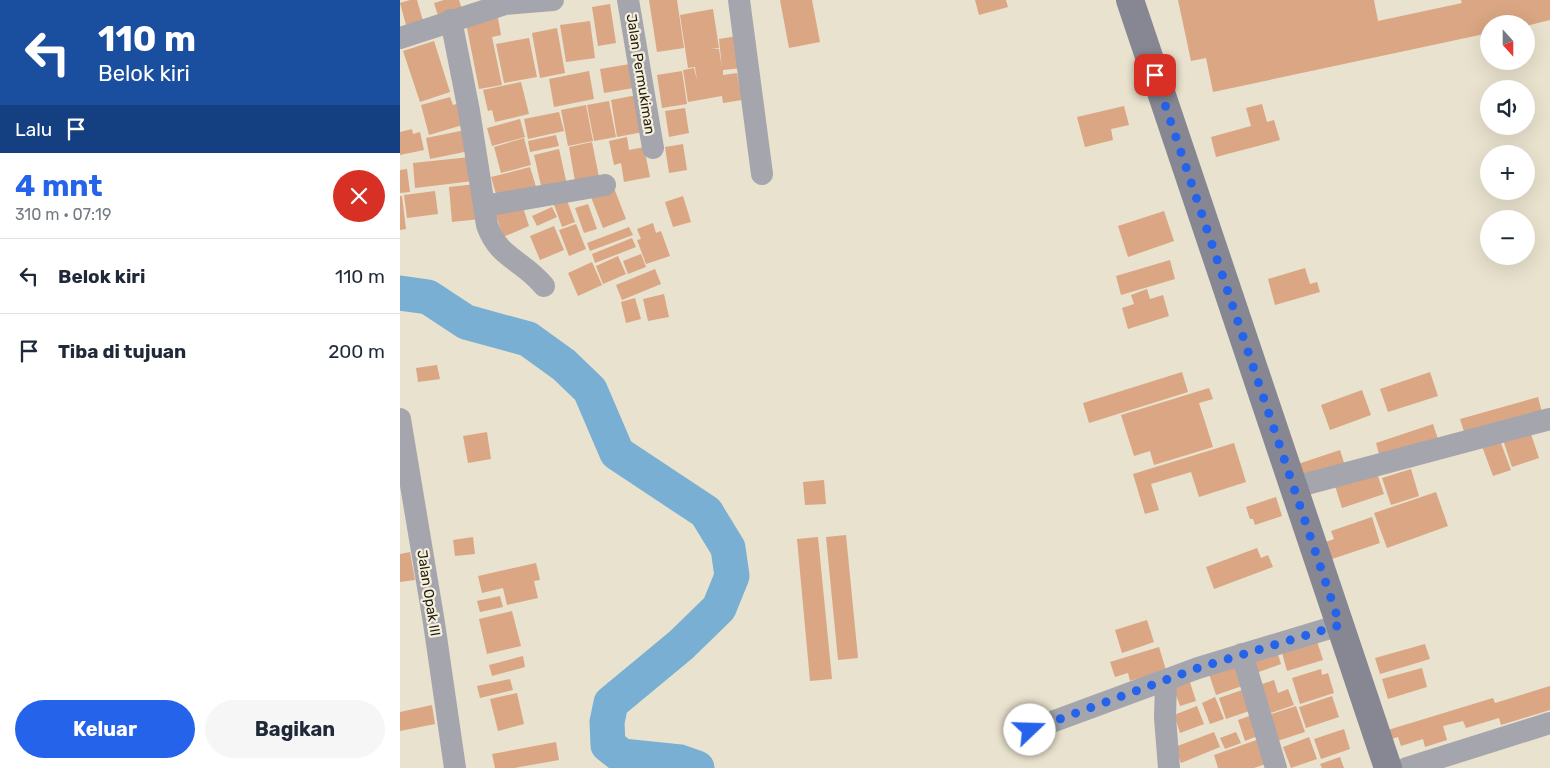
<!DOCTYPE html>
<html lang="id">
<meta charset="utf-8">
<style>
:root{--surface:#fff;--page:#f6f6f7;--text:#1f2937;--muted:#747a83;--line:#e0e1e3;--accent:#2563eb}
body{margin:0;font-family:Rubik,sans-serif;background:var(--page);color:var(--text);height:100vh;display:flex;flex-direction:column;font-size:19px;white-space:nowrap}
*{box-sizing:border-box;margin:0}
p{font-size:16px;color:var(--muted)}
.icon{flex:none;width:28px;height:28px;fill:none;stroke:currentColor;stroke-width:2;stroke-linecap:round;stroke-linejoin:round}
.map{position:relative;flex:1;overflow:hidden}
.panel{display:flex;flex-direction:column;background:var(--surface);width:400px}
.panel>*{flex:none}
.hud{background:#1a4fa0;color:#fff;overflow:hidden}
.needle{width:32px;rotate:159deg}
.controls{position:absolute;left:1080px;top:15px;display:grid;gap:10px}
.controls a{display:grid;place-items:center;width:55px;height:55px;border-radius:50%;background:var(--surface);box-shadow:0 5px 20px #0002;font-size:25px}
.pin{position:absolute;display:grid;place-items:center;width:42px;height:42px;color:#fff;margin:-21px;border-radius:10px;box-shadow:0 2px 8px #0006}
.me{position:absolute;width:55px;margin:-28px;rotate:69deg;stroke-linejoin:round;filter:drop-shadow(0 0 4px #0008)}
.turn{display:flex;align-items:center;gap:18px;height:105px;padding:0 15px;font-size:22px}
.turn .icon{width:65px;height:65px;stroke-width:2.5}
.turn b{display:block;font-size:35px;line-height:42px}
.then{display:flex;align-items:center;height:48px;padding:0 15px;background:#0003;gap:10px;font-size:19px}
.round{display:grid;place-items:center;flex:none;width:52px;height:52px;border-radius:26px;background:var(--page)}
.head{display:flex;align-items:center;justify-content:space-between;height:85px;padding:0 15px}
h1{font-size:30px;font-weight:700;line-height:38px;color:var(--accent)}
.button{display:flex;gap:10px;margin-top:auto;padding:10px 15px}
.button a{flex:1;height:58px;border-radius:30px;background:var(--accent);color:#fff;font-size:20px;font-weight:700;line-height:58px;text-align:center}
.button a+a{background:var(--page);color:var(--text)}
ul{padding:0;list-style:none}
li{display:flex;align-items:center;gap:15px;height:75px;padding:0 15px;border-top:1px solid var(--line)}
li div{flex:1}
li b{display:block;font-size:19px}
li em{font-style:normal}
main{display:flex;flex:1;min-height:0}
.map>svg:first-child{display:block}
</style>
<main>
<section class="panel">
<div class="hud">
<div class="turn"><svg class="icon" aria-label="left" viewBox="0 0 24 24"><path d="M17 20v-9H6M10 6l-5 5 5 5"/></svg><div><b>110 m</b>Belok kiri</div></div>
<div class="then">Lalu<svg class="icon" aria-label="arrive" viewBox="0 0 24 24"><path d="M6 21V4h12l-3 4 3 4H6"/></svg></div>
</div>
<div class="head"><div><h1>4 mnt</h1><p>310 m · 07:19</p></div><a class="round" style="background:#d93025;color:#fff"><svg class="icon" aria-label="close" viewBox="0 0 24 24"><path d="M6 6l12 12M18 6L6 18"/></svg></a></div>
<ul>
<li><svg class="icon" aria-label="left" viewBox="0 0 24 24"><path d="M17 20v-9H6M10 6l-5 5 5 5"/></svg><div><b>Belok kiri</b></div><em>110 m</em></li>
<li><svg class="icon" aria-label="arrive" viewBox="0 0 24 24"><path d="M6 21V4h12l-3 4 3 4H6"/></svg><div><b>Tiba di tujuan</b></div><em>200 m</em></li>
</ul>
<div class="button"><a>Keluar</a><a>Bagikan</a></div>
</section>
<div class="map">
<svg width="1150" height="768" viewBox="0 0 1150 768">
<rect width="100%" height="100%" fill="#e9e2ce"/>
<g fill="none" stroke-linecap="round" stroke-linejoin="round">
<path stroke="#78afd2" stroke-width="35" d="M 0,293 L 28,297 L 66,322 L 128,339 L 164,365 L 190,390 L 217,453 L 306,512 L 328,548 L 332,576 L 319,608 L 281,645 L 211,703 L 207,722 L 208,745 L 222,756 L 280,762 L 297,768"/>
</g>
<path fill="#daa684" d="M 10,0 L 17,0 L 23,21 L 6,25 L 0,3 Z
M 44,0 L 59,0 L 63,12 L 39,19 L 34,3 Z
M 249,0 L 277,0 L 284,48 L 257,52 Z
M 380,0 L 412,0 L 420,42 L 389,48 Z
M 575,0 L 606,0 L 608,7 L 579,15 Z
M 778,0 L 974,0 L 978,21 L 1062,3 L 1061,0 L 1150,0 L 1150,20 L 1126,26 L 1089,24 L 1089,33 L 813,92 L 806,58 L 791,61 Z
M 210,4 L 216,43 L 198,46 L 192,7 Z
M 313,9 L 319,48 L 311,49 L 319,49 L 322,68 L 319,39 L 337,36 L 342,68 L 323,70 L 323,75 L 337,73 L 342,100 L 323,103 L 322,96 L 288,102 L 283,70 L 294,68 L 297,80 L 295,67 L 288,68 L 280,15 Z
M 97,12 L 101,35 L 92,37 L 102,85 L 79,89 L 65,18 Z
M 190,21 L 195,58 L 166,62 L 160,25 Z
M 157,28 L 165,73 L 140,78 L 132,33 Z
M 129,38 L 137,77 L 104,83 L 96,44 Z
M 34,41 L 50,92 L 20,102 L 3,51 Z
M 236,63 L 240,87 L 204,93 L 200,69 Z
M 189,71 L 194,99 L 154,107 L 149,79 Z
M 282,71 L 287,104 L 262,108 L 257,75 Z
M 121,82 L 129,114 L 95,122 L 92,110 L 88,111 L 83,90 Z
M 237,95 L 243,132 L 217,137 L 211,100 Z
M 50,97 L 53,105 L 60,103 L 66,124 L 29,135 L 21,105 Z
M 209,101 L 216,137 L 194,141 L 187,105 Z
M 862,104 L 867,122 L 874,120 L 880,140 L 816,157 L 811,137 L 851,126 L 846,108 Z
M 186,105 L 193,141 L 168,146 L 161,110 Z
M 724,106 L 729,125 L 711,129 L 713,140 L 685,147 L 677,117 Z
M 285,108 L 289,133 L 269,137 L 265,111 Z
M 159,112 L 164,131 L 128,139 L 124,119 Z
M 120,119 L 125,137 L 92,146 L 87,128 Z
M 12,129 L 13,134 L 20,132 L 24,150 L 0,155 L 0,132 Z
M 70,129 L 74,150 L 30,159 L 26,138 Z
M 156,135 L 159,146 L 130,152 L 128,141 Z
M 227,137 L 229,150 L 244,147 L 250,177 L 224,182 L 221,163 L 214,165 L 209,141 Z
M 124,138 L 131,165 L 101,173 L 94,147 Z
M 192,142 L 200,182 L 176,187 L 169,147 Z
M 283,144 L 287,170 L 269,173 L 265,147 Z
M 159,149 L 167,185 L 142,190 L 134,155 Z
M 70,157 L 73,181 L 15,188 L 13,163 Z
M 130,167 L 137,190 L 98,201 L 91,177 Z
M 7,169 L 10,192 L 0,193 L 0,170 Z
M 76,184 L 80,219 L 52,222 L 49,187 Z
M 214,188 L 226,219 L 203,228 L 191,197 Z
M 35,191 L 38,214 L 7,218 L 4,195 Z
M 165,195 L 175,222 L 162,227 L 152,199 Z
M 0,196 L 2,196 L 6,229 L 0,230 Z
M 283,196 L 291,222 L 273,227 L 265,202 Z
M 122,204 L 129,226 L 103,237 L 95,212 Z
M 188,204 L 197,229 L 184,233 L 175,208 Z
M 152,207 L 157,217 L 137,226 L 132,216 Z
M 764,211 L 774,241 L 728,257 L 718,226 Z
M 253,223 L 256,233 L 261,231 L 270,256 L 246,264 L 237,240 L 241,239 L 237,229 Z
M 176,224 L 186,249 L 169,256 L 159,230 Z
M 154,226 L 164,250 L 140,260 L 130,236 Z
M 229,227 L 233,235 L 190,251 L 187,243 Z
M 232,238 L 236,247 L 195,263 L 192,254 Z
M 241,254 L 246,267 L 228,274 L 223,261 Z
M 218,256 L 226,274 L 203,284 L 196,266 Z
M 770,260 L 775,279 L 721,295 L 716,276 Z
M 192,262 L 202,285 L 178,296 L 168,273 Z
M 905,268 L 910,284 L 917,282 L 920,292 L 875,305 L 868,279 Z
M 255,269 L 261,284 L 222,300 L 216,285 Z
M 747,289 L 750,299 L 763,295 L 769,316 L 728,329 L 722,308 L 734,304 L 731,295 Z
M 264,294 L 269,317 L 248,321 L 243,299 Z
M 235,298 L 241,319 L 226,323 L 221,302 Z
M 37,365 L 40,379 L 18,382 L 16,368 Z
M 782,372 L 788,392 L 689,423 L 683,403 Z
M 1030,372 L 1038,396 L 988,412 L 980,389 Z
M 809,388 L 813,399 L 799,403 L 813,447 L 754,465 L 750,451 L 734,456 L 721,415 Z
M 962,390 L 971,415 L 930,430 L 921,405 Z
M 1138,397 L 1143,416 L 1066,438 L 1060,419 Z
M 1033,424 L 1039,442 L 981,461 L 976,443 Z
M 1128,425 L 1139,458 L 1112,467 L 1101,434 Z
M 87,432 L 91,459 L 68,463 L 63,436 Z
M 1098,435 L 1111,470 L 1093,476 L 1080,441 Z
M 834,443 L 846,482 L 799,497 L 791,472 L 751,484 L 759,510 L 745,514 L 733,474 Z
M 940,450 L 946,469 L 902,484 L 895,465 Z
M 1011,469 L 1019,496 L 991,505 L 982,478 Z
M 977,473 L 984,494 L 942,508 L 935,486 Z
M 424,480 L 426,504 L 405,505 L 403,482 Z
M 1036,492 L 1048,526 L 987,548 L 974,513 Z
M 876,497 L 882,516 L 855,525 L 853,519 L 850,519 L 846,507 Z
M 972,517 L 980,543 L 926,561 L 920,544 L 934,539 L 931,531 Z
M 446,535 L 458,658 L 438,660 L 426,537 Z
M 73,537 L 75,554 L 55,556 L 53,540 Z
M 418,537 L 432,679 L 410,681 L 397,539 Z
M 857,548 L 861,558 L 868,555 L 873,567 L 814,589 L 806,567 Z
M 10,552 L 15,580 L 0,582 L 0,554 Z
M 136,563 L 140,580 L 134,581 L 138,598 L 107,605 L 103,588 L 82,593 L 78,576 Z
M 100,596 L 103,607 L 80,612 L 77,601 Z
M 112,611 L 121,646 L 87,654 L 79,619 Z
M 747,620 L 754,642 L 722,653 L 715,630 Z
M 916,638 L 923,660 L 887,671 L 881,649 Z
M 1025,644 L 1030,659 L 980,674 L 975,658 Z
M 759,647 L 766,670 L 730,681 L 728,673 L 715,677 L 710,662 Z
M 876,648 L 881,664 L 853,674 L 847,658 Z
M 123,656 L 125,667 L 92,676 L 89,665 Z
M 837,664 L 845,685 L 816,695 L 809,674 Z
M 1022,668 L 1027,687 L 988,699 L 982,679 Z
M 921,669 L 922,675 L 928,673 L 934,693 L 900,704 L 892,678 Z
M 788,676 L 796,701 L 780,706 L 771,681 Z
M 110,679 L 113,690 L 80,698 L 77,686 Z
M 874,680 L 878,693 L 888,689 L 894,705 L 868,714 L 859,685 Z
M 1150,686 L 1150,710 L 1101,725 L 1099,718 L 1066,728 L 1063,721 L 1043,726 L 1047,740 L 1025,747 L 1023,739 L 1001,746 L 998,737 L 981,742 L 978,733 L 1093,698 L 1095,703 Z
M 845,689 L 852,710 L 826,719 L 819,698 Z
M 117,693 L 124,724 L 98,731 L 90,699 Z
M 932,696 L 939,717 L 906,728 L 899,707 Z
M 815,697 L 824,719 L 810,724 L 802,703 Z
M 32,705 L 35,724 L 0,731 L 0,712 Z
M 797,706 L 804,724 L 780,733 L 774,715 Z
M 896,706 L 905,732 L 874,742 L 865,716 Z
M 852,715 L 860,735 L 845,741 L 838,720 Z
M 944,729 L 950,749 L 921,759 L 914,739 Z
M 814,732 L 820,747 L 781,763 L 775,747 Z
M 836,732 L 841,743 L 825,749 L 820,738 Z
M 909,737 L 917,759 L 891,768 L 883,747 Z
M 862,738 L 871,762 L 854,768 L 818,768 L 814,755 Z
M 156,742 L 159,760 L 114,768 L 95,768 L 92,754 Z
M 940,757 L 944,768 L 922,768 L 920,764 Z"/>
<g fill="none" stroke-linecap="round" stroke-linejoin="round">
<path stroke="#a5a5ae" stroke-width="22" d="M 228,0 L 253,148
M 339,0 L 362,174
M 51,20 L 69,111 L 87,225 C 98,258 123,260 144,286
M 0,38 L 105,4 L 153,0
M 84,206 L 205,185
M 0,419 L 34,623 L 55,768
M 895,487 L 1150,419
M 842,654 L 876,768
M 766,680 L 765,718 L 769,768
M 630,730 L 798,668 L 940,625
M 1007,768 L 1150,723"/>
<path stroke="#878794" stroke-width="28" d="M 730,0 L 988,768"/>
</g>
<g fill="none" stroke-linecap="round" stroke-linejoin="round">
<path stroke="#2563eb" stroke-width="9" stroke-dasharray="0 16.2" d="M 630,730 L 798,668 L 940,625 L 755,75"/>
</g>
<g text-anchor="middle" stroke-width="4.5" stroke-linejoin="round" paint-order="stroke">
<g font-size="14" fill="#1d1b14" stroke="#f6f0db">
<text transform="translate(241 74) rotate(81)" y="5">Jalan Permukiman</text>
<text transform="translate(29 593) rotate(81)" y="5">Jalan Opak III</text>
</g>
</g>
</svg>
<div class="controls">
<a><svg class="needle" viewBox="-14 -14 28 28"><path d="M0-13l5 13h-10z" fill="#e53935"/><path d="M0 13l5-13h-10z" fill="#747a83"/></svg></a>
<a><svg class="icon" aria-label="sound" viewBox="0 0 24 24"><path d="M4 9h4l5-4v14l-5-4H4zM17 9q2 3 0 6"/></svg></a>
<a>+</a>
<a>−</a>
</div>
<div class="pin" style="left:755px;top:75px;background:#d93025"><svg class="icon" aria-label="arrive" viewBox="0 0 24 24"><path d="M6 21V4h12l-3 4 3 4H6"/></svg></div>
<svg class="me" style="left:630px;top:730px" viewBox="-20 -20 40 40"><circle r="19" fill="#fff"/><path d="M0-13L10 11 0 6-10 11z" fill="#2563eb"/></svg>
</div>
</main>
